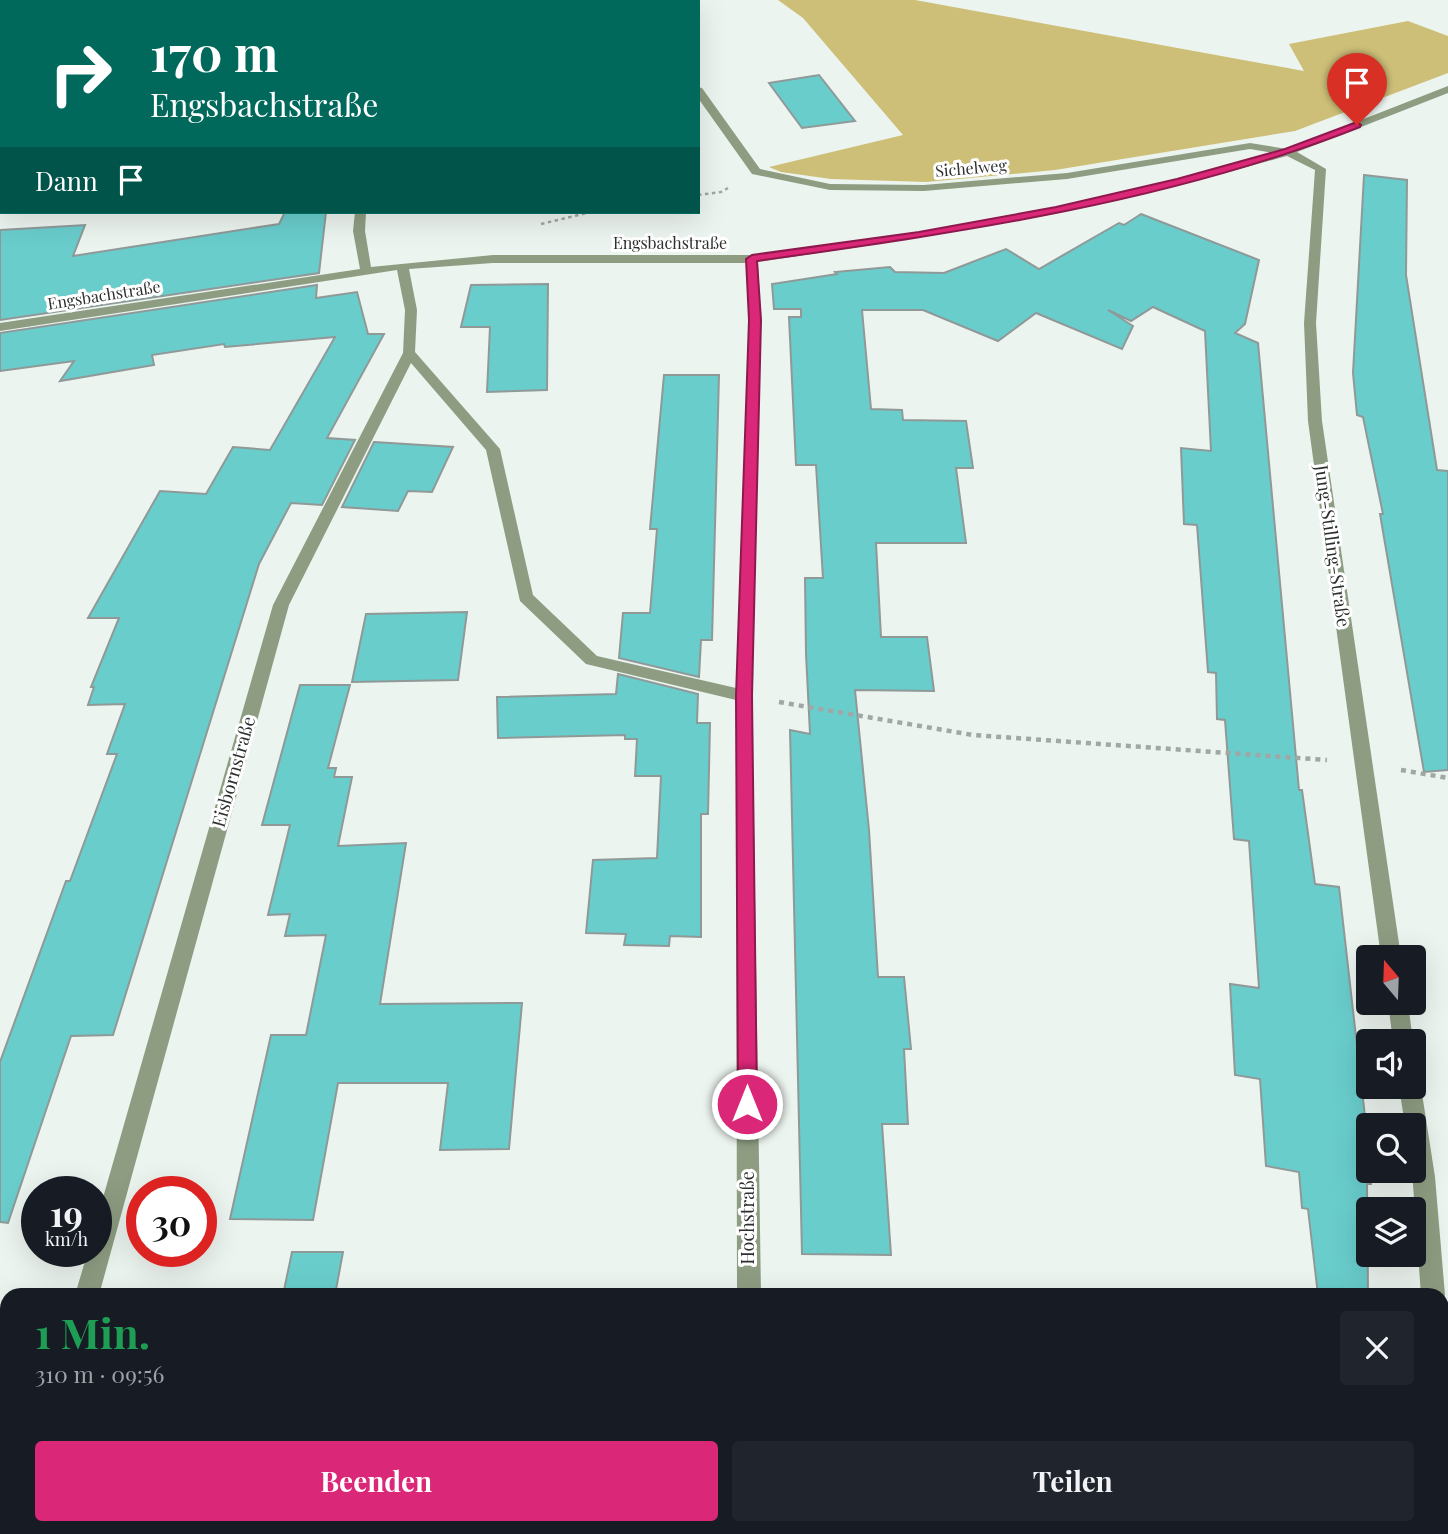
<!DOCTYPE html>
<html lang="de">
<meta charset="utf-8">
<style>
:root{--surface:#171b24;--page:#20242c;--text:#f1f3f6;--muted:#9ea1a6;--accent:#db2777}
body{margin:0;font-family:"Playfair Display",serif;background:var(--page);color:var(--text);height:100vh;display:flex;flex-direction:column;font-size:26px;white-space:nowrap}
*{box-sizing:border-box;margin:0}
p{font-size:23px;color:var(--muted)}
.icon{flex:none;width:38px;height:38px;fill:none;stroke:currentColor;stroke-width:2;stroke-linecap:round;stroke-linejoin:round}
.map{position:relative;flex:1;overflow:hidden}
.panel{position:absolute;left:0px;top:1288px;width:1449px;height:247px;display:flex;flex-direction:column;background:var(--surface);border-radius:21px 21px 0 0;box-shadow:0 7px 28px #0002}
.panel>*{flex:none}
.top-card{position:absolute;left:0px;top:0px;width:700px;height:214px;box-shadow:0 7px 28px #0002;background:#00695c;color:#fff;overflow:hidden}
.needle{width:46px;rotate:341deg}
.fabs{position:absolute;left:1356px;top:945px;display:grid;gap:14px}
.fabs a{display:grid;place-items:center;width:70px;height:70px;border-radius:7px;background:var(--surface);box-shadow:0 7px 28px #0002;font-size:35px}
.speed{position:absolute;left:21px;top:1176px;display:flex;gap:14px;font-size:35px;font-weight:700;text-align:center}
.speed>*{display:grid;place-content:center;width:91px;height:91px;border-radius:50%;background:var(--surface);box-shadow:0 7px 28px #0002;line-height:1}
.speed small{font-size:18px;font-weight:400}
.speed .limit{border:10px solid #d22;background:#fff;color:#111}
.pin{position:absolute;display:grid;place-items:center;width:60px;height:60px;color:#fff;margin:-72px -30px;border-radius:50% 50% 50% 0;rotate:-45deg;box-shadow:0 0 7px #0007}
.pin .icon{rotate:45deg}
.me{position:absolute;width:77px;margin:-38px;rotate:0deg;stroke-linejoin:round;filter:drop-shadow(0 0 5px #0008)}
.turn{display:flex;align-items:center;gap:24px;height:147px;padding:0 35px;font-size:32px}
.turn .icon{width:91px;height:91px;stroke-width:2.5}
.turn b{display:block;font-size:49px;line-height:60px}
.then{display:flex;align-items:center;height:66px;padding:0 35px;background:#0003;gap:14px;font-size:26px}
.round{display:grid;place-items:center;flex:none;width:74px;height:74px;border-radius:7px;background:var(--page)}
.overview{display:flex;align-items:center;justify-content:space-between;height:119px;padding:0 35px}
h1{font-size:42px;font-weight:700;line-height:52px;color:#1e9e55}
.cta{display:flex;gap:14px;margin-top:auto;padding:14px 35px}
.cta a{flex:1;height:80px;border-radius:7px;background:var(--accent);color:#fff;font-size:28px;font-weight:700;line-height:80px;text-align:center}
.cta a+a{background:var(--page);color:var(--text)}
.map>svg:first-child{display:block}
</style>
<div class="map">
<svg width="1448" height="1534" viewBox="0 0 1448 1534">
<rect width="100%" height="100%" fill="#ecf4ef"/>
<path fill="#cdbf77" d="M 778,0 L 915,0 L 1304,71 L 1289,44 L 1408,21 L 1448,36 L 1448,73 L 1295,131 L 1055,170 L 926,182 L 831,179 L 781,172 L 769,167 L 903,135 L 803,18 Z"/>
<path fill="#69cdcc" stroke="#8f9998" stroke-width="2" d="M 819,75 L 855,121 L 802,128 L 769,83 Z
M 1364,175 L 1407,180 L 1406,275 L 1437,470 L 1448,471 L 1448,770 L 1424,772 L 1380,514 L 1383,514 L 1363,417 L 1357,415 L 1353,373 Z
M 285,212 L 326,212 L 319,273 L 0,320 L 0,230 L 85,225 L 73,256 L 279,224 Z
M 1141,214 L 1259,260 L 1245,324 L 1235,333 L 1258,343 L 1299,790 L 1302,790 L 1315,884 L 1339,887 L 1367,1134 L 1371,1184 L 1367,1184 L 1368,1295 L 1318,1295 L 1308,1209 L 1302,1208 L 1299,1172 L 1266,1166 L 1260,1079 L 1235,1075 L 1230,984 L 1259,988 L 1249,841 L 1234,839 L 1225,720 L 1217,719 L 1216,673 L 1208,672 L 1197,525 L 1184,524 L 1181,448 L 1211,451 L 1205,331 L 1153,307 L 1131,321 L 1108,310 L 1133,326 L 1122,349 L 1036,313 L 998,341 L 923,310 L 862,310 L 871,409 L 902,410 L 903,420 L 966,421 L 973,468 L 956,468 L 966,543 L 876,543 L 881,637 L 927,637 L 934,691 L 855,690 L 869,830 L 878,977 L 904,977 L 911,1049 L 904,1049 L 908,1124 L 882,1124 L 891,1255 L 802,1254 L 790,730 L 810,734 L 806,654 L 805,578 L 823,578 L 816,465 L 796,465 L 789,317 L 801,317 L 801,309 L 774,309 L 772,284 L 837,274 L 835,272 L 890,267 L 895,272 L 944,273 L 1006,249 L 1039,269 L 1119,223 L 1124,225 Z
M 548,284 L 547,390 L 487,392 L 490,327 L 461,327 L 471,285 Z
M 317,285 L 316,298 L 357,292 L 368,334 L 384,334 L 327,438 L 355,440 L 322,505 L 291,503 L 259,564 L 113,1035 L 71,1036 L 8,1223 L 0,1222 L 0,1062 L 66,881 L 70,881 L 117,754 L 107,754 L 125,704 L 88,705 L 94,687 L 91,687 L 119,618 L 88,618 L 160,491 L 206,494 L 233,447 L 270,450 L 335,337 L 225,347 L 224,344 L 152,355 L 154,365 L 60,381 L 74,361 L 0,371 L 0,333 Z
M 664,375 L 719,375 L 712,640 L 701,640 L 699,677 L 619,658 L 623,613 L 650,613 L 657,529 L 650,529 Z
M 374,442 L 453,447 L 432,492 L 408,491 L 398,511 L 342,507 Z
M 467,612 L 458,680 L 352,682 L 366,614 Z
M 618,674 L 698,694 L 697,723 L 710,723 L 708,814 L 701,814 L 701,937 L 670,936 L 669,946 L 624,945 L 626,934 L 586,933 L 593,860 L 657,858 L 661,776 L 635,776 L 637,739 L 625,739 L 625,735 L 498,738 L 497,697 L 616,694 Z
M 300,685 L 350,685 L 328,768 L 336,768 L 334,777 L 352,777 L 338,846 L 406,843 L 380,1004 L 522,1003 L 509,1149 L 440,1150 L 448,1083 L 338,1083 L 313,1220 L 230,1219 L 271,1035 L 306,1035 L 326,935 L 285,936 L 290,914 L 268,915 L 290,825 L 262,825 Z
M 292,1252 L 343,1252 L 335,1295 L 283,1295 Z"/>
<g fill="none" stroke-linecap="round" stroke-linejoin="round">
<path stroke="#a1a7a4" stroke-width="2.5" stroke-dasharray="3.5 3.5" stroke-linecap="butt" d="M 698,195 L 721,192 L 728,188
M 541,224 L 591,212"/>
<path stroke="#a1a7a4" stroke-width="4.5" stroke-dasharray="5 5" stroke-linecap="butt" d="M 779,702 L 973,735 L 1327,760
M 1401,770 L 1448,778"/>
<path fill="#8e9d82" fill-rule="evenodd" d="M 23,0 L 31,0 L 22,2 Z
M 369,0 L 377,0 L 377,2 L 369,2 Z
M 2,51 L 2,60 L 0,61 L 0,52 Z
M 1448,86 L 1448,93 L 1297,152 L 1326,169 L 1316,323 L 1322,421 L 1401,957 L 1381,957 L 1308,421 L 1304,323 L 1315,170 L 1287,156 C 1210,177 1132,199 1054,214 C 955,233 857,247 758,262 L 761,320 L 752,696 L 761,1295 L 737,1295 L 736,700 L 586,664 L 520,601 L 486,450 L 411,363 L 289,605 L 99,1295 L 75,1295 L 88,1251 L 96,1251 L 96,1222 L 273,605 L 403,353 L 405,310 L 397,270 L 0,331 L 0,323 L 360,269 L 353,231 L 355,212 L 366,212 L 365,231 L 371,267 L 493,255 L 752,255 L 919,232 L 1056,207 L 1177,179 L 1273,153 L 1250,149 L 1067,179 L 924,191 L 830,190 L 752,174 L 698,98 L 698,87 L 702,88 L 760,169 L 830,184 L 924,185 L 1067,173 L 1250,143 L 1287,149 ZM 493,263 L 746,263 L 749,320 L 736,688 L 597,656 L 533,595 L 500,449 L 415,352 L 417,310 L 409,269 Z
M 1388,1003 L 1408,1003 L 1413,1041 L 1393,1041 Z
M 1414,1079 L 1421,1087 L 1435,1177 L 1445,1295 L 1442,1301 L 1442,1295 L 1421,1295 L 1412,1171 L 1414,1125 L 1405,1125 L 1399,1087 L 1414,1087 Z
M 1442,1390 L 1448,1392 L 1448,1489 L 1442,1486 Z
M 8,1528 L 34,1528 L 33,1534 L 7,1534 Z
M 738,1528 L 764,1528 L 764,1534 L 738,1534 Z"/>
</g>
<path fill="#db2777" stroke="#8e194d" stroke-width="2" d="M 1357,122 L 1361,125 L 1360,127 C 1168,203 961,232 757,261 L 761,320 L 752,696 L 757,1104 L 754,1110 L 747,1113 L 741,1110 L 738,1104 L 736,696 L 749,320 L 746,259 L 752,255 L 919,232 L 1056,207 L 1177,179 L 1285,149 Z"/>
<g text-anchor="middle" stroke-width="6" stroke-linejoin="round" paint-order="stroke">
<g font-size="16" fill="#2d302f" stroke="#fff">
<text transform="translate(971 168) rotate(-5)" y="6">Sichelweg</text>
<text x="670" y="249">Engsbachstraße</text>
<text transform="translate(104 295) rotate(-9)" y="6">Engsbachstraße</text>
</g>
<g font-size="18" fill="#2d302f" stroke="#fff">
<text transform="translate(1332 546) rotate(82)" y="6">Jung-Stilling-Straße</text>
<text transform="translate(234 772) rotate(-74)" y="6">Eisbornstraße</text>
<text transform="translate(748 1218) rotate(-90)" y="6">Hochstraße</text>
</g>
</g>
</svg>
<div class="fabs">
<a><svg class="needle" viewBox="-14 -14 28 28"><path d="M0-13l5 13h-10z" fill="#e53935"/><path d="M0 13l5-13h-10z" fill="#9ea1a6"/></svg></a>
<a><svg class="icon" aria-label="sound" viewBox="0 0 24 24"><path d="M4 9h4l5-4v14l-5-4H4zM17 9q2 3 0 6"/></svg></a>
<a><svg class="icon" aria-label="search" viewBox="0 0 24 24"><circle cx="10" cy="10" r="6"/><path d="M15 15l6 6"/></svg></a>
<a><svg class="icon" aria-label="layers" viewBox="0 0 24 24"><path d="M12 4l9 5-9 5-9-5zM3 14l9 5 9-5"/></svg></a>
</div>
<div class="speed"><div>19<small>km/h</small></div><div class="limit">30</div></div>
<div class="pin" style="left:1357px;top:125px;background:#d93025"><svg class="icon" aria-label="arrive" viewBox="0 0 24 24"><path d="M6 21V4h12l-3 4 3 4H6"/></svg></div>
<svg class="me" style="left:747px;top:1104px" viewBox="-20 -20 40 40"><circle r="17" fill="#db2777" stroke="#fff" stroke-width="3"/><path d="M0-11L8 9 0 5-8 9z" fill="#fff"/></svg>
<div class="top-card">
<div class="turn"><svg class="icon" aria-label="right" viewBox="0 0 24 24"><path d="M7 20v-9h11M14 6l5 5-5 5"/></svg><div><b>170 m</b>Engsbachstraße</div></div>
<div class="then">Dann<svg class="icon" aria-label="arrive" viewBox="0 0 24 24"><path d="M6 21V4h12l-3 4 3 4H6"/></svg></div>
</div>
<section class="panel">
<div class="overview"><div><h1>1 Min.</h1><p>310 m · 09:56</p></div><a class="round"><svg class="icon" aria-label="close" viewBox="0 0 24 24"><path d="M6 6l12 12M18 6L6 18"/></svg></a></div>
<div class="cta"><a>Beenden</a><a>Teilen</a></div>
</section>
</div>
